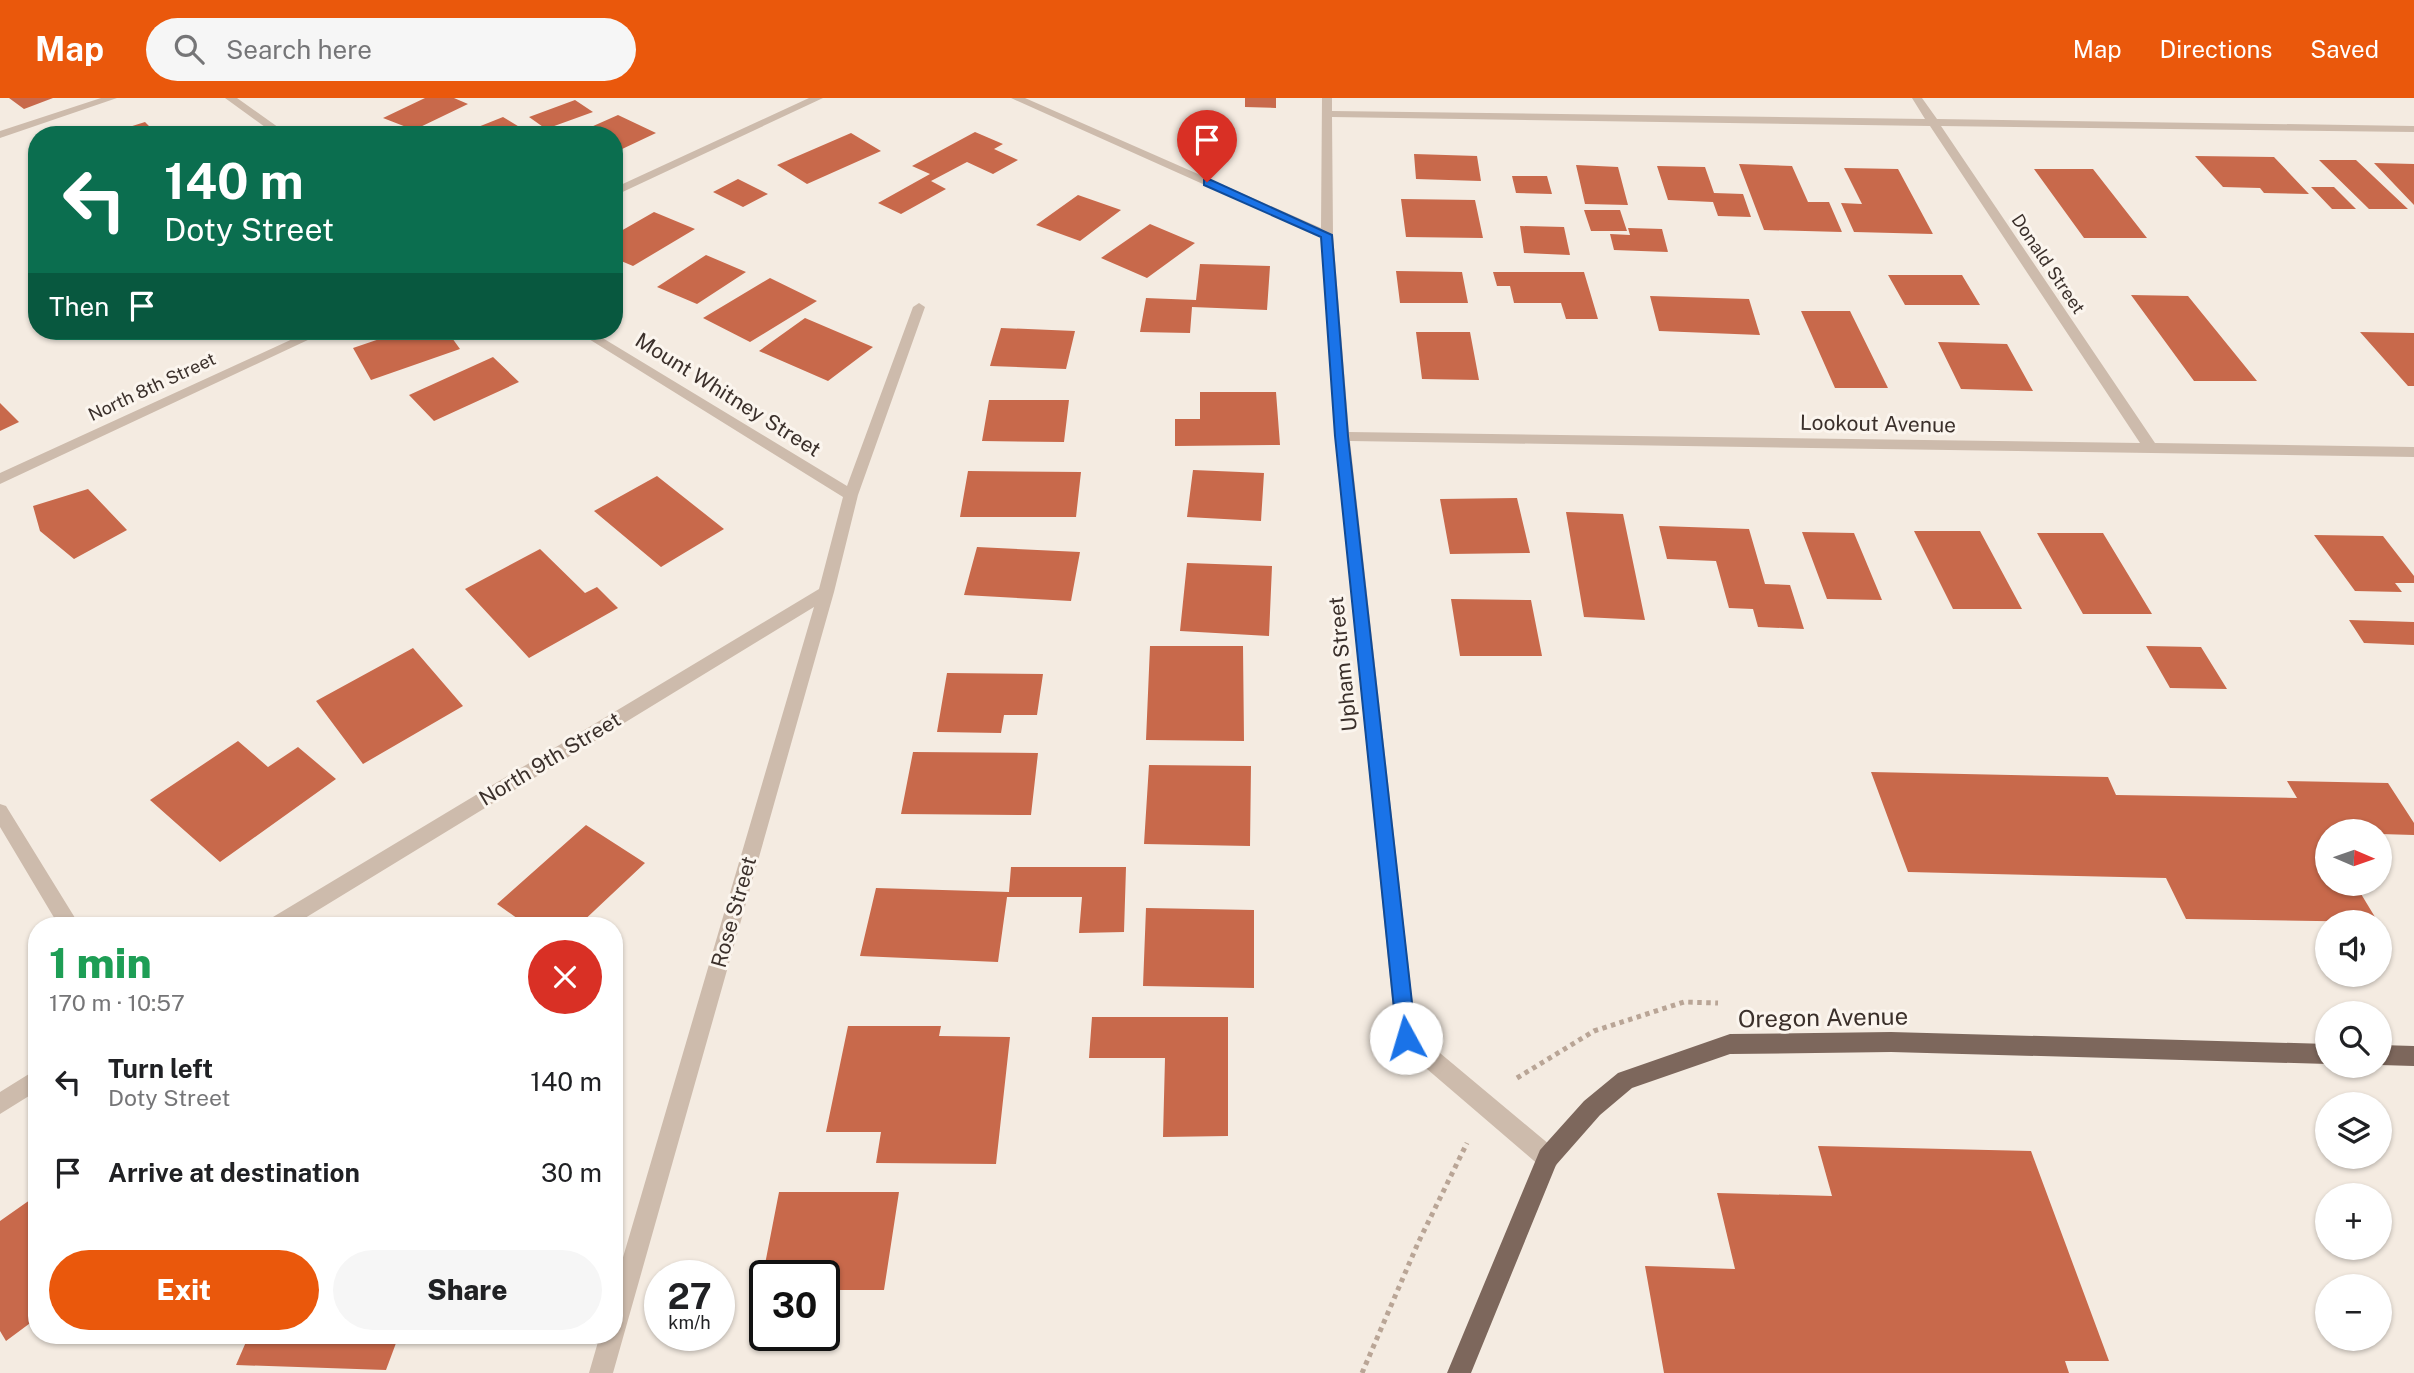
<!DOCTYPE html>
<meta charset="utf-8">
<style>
:root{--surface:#fff;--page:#f6f6f6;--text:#202124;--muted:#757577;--accent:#ea580c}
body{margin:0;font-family:"Public Sans",sans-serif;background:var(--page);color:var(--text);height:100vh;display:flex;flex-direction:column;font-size:26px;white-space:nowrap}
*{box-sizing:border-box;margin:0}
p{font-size:23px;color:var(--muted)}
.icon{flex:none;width:38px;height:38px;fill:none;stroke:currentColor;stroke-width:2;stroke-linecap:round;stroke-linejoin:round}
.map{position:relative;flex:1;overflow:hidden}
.side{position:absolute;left:28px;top:819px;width:595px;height:427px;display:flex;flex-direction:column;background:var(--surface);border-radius:28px;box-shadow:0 2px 5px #0004}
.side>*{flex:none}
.hud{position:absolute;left:28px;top:28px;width:595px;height:214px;border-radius:28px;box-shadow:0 2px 5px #0004;background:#0b6e4f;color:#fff;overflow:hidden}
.needle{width:46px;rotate:92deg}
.buttons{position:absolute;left:2315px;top:721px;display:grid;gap:14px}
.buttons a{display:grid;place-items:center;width:77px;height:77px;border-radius:50%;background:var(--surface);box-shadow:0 2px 5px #0004;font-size:35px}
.speed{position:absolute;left:644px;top:1162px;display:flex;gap:14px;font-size:35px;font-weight:700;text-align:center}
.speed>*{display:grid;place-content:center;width:91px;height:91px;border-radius:50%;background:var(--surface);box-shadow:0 2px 5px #0004;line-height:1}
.speed small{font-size:18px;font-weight:400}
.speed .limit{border:4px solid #111;border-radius:10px;background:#fff;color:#111}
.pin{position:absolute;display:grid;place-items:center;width:60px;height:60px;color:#fff;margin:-72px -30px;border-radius:50% 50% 50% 0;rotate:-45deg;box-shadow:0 0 7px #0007}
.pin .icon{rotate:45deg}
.me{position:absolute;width:77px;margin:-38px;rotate:354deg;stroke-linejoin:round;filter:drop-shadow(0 0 5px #0008)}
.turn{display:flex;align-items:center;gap:24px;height:147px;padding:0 21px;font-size:32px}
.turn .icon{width:91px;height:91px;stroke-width:2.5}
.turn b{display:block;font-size:49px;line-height:60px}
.then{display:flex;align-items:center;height:66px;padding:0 21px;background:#0003;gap:14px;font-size:26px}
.round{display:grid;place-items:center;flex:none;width:74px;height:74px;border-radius:37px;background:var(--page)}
.overview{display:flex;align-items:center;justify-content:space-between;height:119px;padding:0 21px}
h1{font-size:42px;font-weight:800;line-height:52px;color:#1e9e55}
.primary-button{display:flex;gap:14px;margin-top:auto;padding:14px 21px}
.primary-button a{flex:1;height:80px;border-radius:42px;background:var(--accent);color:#fff;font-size:28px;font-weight:800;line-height:80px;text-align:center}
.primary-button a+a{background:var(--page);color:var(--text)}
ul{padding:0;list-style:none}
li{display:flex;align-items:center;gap:21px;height:91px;padding:0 21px}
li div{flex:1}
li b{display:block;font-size:26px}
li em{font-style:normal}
header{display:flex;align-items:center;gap:42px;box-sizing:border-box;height:98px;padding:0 35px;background:var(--accent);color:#fff}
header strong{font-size:33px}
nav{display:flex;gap:38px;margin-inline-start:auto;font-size:24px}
.search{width:490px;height:63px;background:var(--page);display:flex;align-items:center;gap:18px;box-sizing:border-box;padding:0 24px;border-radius:38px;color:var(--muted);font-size:26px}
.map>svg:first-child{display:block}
</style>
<header>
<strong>Map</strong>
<div class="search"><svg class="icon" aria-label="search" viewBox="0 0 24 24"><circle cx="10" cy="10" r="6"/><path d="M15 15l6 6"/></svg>Search here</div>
<nav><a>Map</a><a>Directions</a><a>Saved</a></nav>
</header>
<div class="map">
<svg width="2414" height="1275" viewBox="0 0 2414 1275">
<rect width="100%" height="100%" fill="#f4ebe1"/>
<path fill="#c8694b" d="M 9,0 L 53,0 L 24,11 Z
M 425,0 L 454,0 L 468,6 L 414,32 L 383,20 Z
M 1245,0 L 1276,0 L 1276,10 L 1245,9 Z
M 575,2 L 593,14 L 546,31 L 529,19 Z
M 618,17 L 656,35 L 620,52 L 614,49 L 614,37 L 589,37 L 582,33 Z
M 503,19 L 526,33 L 518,37 L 458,37 Z
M 145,24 L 158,37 L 107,37 L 107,36 Z
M 975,34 L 1003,46 L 994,51 L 1018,62 L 993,76 L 967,64 L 931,83 L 946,91 L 901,116 L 878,105 L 930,76 L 912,68 Z
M 851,35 L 881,53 L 807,86 L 777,67 Z
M 1414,56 L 1477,58 L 1481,83 L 1416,81 Z
M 2195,58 L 2274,59 L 2309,96 L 2264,95 L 2260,90 L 2223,89 Z
M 2319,62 L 2356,62 L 2408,111 L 2369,111 Z
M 2374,65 L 2414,66 L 2414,107 Z
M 1739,66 L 1792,68 L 1808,104 L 1829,104 L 1842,134 L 1764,132 Z
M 1576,67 L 1618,69 L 1628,107 L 1585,106 Z
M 1657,68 L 1705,69 L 1714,95 L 1743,96 L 1751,119 L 1718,118 L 1713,104 L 1668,102 Z
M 1844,70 L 1898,71 L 1933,136 L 1854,134 L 1841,105 L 1862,106 Z
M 2034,71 L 2093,71 L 2147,140 L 2084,140 Z
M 1512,78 L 1547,78 L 1552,96 L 1516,95 Z
M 738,81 L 768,96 L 743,109 L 713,94 Z
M 2311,89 L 2334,89 L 2356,111 L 2332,111 Z
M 1078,97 L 1121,112 L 1080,143 L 1036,127 Z
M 1401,101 L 1475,102 L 1483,140 L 1406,139 Z
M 1584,112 L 1620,112 L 1627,133 L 1591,133 Z
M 654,114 L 695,131 L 633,168 L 614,160 L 614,137 Z
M 1150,126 L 1195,145 L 1147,180 L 1101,160 Z
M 1520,128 L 1564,129 L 1570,157 L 1524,155 Z
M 1628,130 L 1662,131 L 1668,154 L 1614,152 L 1610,136 L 1630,137 Z
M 706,157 L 746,174 L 697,206 L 657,189 Z
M 1200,166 L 1270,168 L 1267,212 L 1192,209 L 1190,235 L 1140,234 L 1146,200 L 1196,202 Z
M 1396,173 L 1462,174 L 1468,205 L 1400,205 Z
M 1493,174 L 1584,174 L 1598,221 L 1566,221 L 1561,205 L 1514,205 L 1510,188 L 1497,188 Z
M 1888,177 L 1962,177 L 1980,207 L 1905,207 Z
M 770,180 L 817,203 L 750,244 L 703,220 Z
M 2131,197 L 2188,198 L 2257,283 L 2194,283 Z
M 1650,198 L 1749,201 L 1760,237 L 1659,233 Z
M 1801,213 L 1850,213 L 1888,290 L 1835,290 Z
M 805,220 L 873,249 L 828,283 L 759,253 Z
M 1001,230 L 1075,233 L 1066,271 L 990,268 Z
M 403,233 L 447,233 L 460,251 L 371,282 L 353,250 Z
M 1416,234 L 1470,234 L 1479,282 L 1422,281 Z
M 2360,234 L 2414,235 L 2414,288 L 2408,288 Z
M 1938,244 L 2007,246 L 2033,293 L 1961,291 Z
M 493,259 L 519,284 L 434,323 L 409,297 Z
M 1200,294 L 1276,294 L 1280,347 L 1175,348 L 1175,321 L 1200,321 Z
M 989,302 L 1069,302 L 1064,344 L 982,343 Z
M 0,305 L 19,324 L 0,333 Z
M 1193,372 L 1264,375 L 1261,423 L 1187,419 Z
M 968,373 L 1081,374 L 1076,419 L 960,419 Z
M 657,378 L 724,431 L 661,469 L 594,413 Z
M 88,391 L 127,432 L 74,461 L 40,433 L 33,408 Z
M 1517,400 L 1530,455 L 1450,456 L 1440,401 Z
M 1566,414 L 1623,416 L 1645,522 L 1584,519 Z
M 1659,428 L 1749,431 L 1765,486 L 1790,487 L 1804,531 L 1758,529 L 1753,511 L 1729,510 L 1716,463 L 1667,461 Z
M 1914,433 L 1980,433 L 2022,511 L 1953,511 Z
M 1802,434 L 1854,435 L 1882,502 L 1827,501 Z
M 2037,435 L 2103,435 L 2152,516 L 2083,516 Z
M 2314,437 L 2383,438 L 2414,478 L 2414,485 L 2395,485 L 2402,494 L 2355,493 Z
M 977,449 L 1080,454 L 1071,503 L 964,497 Z
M 540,451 L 585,495 L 597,489 L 618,510 L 529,560 L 465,491 Z
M 1187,465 L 1272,468 L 1269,538 L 1180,533 Z
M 1451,501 L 1531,502 L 1542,558 L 1460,558 Z
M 2349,522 L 2414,524 L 2414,547 L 2364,545 Z
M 1150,548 L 1243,548 L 1244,643 L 1146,642 Z
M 2146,548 L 2201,549 L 2227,591 L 2170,590 Z
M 413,550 L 463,608 L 363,666 L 316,603 Z
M 947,575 L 1043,576 L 1037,617 L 1004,617 L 1001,635 L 937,634 Z
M 238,643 L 268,669 L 298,649 L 336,681 L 220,764 L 150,702 Z
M 913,654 L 1038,655 L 1031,717 L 901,716 Z
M 1149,667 L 1251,668 L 1250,748 L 1144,746 Z
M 1871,674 L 2108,679 L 2116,697 L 2297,700 L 2287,683 L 2388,685 L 2414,725 L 2414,737 L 2380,736 L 2380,733 L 2325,735 L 2328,739 L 2328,786 L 2355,786 L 2378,824 L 2186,821 L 2166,780 L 1908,774 Z
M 586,727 L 645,765 L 578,828 L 528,828 L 497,806 Z
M 1011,769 L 1126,769 L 1124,834 L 1079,835 L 1082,799 L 1007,799 L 998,864 L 860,858 L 876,790 L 1009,794 Z
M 1146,810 L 1254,812 L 1254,890 L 1143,888 Z
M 1092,919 L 1228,919 L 1228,1038 L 1163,1039 L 1165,960 L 1089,960 Z
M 848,928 L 941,928 L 939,938 L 1010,939 L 996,1066 L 876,1065 L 881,1034 L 826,1034 Z
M 1818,1048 L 2031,1053 L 2109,1263 L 2065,1263 L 2069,1275 L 1664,1275 L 1645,1168 L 1735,1171 L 1717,1095 L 1832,1098 Z
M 779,1094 L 899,1094 L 884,1192 L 824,1192 L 824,1178 L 765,1178 L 765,1192 L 760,1192 Z
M 37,1097 L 37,1220 L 6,1243 L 0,1233 L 0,1123 Z
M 249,1237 L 399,1237 L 386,1272 L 236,1267 Z"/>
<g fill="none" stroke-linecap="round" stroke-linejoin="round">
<path stroke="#b9a596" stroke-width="5" stroke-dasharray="4.5 4.5" stroke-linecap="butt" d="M 1517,980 L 1594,933 L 1684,904 L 1718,905
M 1362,1275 L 1418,1145 L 1467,1045"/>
<path fill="#cdbbac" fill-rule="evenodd" d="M 101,0 L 117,0 L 0,40 L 0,33 Z
M 225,0 L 237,0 L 289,37 L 276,37 Z
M 809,0 L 823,0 L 614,98 L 614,90 Z
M 1011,0 L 1025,0 L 1321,130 L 1322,0 L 1332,0 L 1332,13 L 1925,21 L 1912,0 L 1922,0 L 1937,21 L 2414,28 L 2414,34 L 1941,28 L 2155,345 L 2414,349 L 2414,359 L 1350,343 L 1416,935 L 1556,1052 L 1559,1060 L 1556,1068 L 1548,1071 L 1540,1068 L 1399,947 L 1396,940 L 1335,338 L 1321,139 ZM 1332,19 L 1930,28 L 2140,345 L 1349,334 L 1333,137 Z
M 919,205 L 925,209 L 858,397 L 834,494 L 613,1275 L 589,1275 L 600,1237 L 614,1237 L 614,1190 L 814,509 L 292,828 L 265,828 L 268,822 L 819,491 L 843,399 L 576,233 L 591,233 L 847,388 L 913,209 Z
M 310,233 L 327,233 L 0,386 L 0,375 Z
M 0,706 L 6,708 L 80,828 L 59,828 L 0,729 Z
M 37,971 L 37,993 L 0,1016 L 0,994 Z"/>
<path fill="#7d675c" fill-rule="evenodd" d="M 1891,934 L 2328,946 L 2328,966 L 1891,954 L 1730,956 L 1632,990 L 1600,1017 L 1556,1067 L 1471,1275 L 1447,1275 L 1540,1052 L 1584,1003 L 1618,975 L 1730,936 Z
M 2380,947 L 2414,948 L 2414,968 L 2380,967 Z"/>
</g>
<path fill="#1a73e8" stroke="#114b97" stroke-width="2" d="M 1204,82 L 1211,82 L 1332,137 L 1348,338 L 1416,940 L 1413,946 L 1406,949 L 1400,946 L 1397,940 L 1335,338 L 1321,139 L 1204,87 Z"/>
<g text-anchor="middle" stroke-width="6" stroke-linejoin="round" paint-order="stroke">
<g font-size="18" fill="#3b302b" stroke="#fbf5ee">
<text transform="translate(2048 166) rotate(56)" y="6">Donald Street</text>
<text transform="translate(152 289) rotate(-25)" y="6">North 8th Street</text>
</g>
<g font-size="21" fill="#3b302b" stroke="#fbf5ee">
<text transform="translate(728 297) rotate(32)" y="7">Mount Whitney Street</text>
<text transform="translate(1878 326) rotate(1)" y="7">Lookout Avenue</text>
<text transform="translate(1343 566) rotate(-96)" y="7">Upham Street</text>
<text transform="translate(550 661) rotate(-31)" y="7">North 9th Street</text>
<text transform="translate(734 814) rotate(-74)" y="7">Rose Street</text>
</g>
<g font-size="24" fill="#3b302b" stroke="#fbf5ee">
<text transform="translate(1823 920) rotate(-1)" y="8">Oregon Avenue</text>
</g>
</g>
</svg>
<div class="buttons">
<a><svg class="needle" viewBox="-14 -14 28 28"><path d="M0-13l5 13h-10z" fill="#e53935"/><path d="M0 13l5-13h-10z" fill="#757577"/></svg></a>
<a><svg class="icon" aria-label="sound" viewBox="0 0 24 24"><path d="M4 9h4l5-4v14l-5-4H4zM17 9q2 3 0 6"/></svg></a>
<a><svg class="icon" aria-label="search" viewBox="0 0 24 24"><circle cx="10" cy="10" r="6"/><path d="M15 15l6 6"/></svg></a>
<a><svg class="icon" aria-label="layers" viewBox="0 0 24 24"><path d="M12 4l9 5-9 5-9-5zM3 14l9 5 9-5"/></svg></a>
<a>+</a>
<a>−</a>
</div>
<div class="speed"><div>27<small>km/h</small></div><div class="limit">30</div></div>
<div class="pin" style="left:1207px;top:84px;background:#d93025"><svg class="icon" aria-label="arrive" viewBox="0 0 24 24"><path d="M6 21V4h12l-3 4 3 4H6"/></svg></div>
<svg class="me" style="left:1406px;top:940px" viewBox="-20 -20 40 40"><circle r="19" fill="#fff"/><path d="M0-13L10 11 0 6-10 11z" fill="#1a73e8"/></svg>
<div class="hud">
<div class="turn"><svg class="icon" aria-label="left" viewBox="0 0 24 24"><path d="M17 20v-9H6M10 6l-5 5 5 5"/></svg><div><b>140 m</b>Doty Street</div></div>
<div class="then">Then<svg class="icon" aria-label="arrive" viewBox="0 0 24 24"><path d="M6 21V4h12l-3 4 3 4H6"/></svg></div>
</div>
<section class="side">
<div class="overview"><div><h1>1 min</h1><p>170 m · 10:57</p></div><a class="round" style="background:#d93025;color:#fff"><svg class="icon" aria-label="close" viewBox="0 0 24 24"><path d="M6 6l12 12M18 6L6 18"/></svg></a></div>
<ul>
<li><svg class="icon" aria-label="left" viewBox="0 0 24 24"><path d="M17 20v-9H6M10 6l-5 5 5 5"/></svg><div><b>Turn left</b><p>Doty Street</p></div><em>140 m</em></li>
<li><svg class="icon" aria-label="arrive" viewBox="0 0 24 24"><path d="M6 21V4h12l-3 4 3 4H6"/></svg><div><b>Arrive at destination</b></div><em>30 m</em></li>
</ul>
<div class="primary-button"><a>Exit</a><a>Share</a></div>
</section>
</div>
